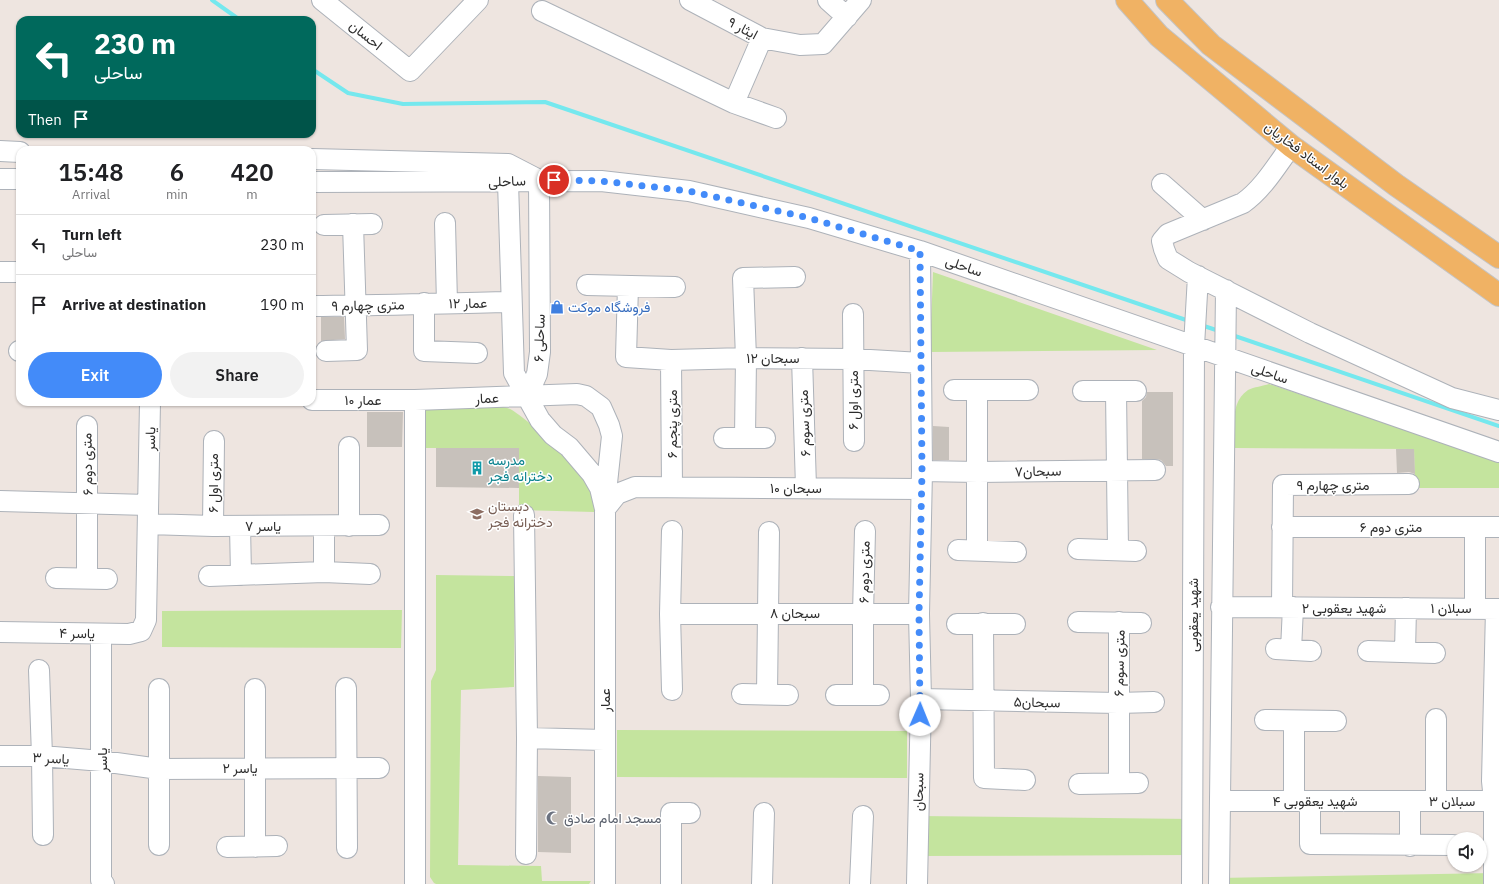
<!DOCTYPE html>
<meta charset="utf-8">
<style>
:root{--surface:#fff;--page:#f2f2f2;--text:#202124;--muted:#757577;--line:#e0e0e0;--accent:#438bf9}
body{margin:0;font-family:"IBM Plex Sans",Vazirmatn,sans-serif;background:var(--page);color:var(--text);height:100vh;display:flex;flex-direction:column;font-size:15px;white-space:nowrap}
*{box-sizing:border-box;margin:0}
p{font-size:13px;color:var(--muted)}
.icon{flex:none;width:22px;height:22px;fill:none;stroke:currentColor;stroke-width:2;stroke-linecap:round;stroke-linejoin:round}
.map{position:relative;flex:1;overflow:hidden}
.side{position:absolute;left:16px;top:146px;width:300px;height:260px;display:flex;flex-direction:column;background:var(--surface);border-radius:12px;box-shadow:0 1px 3px #0004}
.side>*{flex:none}
.top-card{position:absolute;left:16px;top:16px;width:300px;height:122px;border-radius:12px;box-shadow:0 1px 3px #0004;background:#00695c;color:#fff;overflow:hidden}
.buttons{position:absolute;left:1447px;top:832px;display:grid;gap:8px}
.buttons a{display:grid;place-items:center;width:40px;height:40px;border-radius:50%;background:var(--surface);box-shadow:0 1px 3px #0004;font-size:20px}
.pin{position:absolute;display:grid;place-items:center;width:34px;height:34px;color:#fff;margin:-17px;border:2px solid #fff;border-radius:50%;box-shadow:0 1px 4px #0007}
.me{position:absolute;width:44px;margin:-22px;rotate:1deg;stroke-linejoin:round;filter:drop-shadow(0 0 3px #0008)}
.turn{display:flex;align-items:center;gap:14px;height:84px;padding:0 12px;font-size:18px}
.turn .icon{width:52px;height:52px;stroke-width:2.5}
.turn b{display:block;font-size:28px;line-height:34px}
.then{display:flex;align-items:center;height:38px;padding:0 12px;background:#0003;gap:8px;font-size:15px}
.eta{display:flex;justify-content:space-evenly;align-items:center;height:68px;text-align:center}
.eta b{font-size:24px;font-weight:600;line-height:28px}
.button{display:flex;gap:8px;margin-top:auto;padding:8px 12px}
.button a{flex:1;height:46px;border-radius:24px;background:var(--accent);color:#fff;font-size:16px;font-weight:600;line-height:46px;text-align:center}
.button a+a{background:var(--page);color:var(--text)}
ul{padding:0;list-style:none}
li{display:flex;align-items:center;gap:12px;height:60px;padding:0 12px;border-top:1px solid var(--line)}
li div{flex:1}
li b{display:block;font-size:15px}
li em{font-style:normal}
.map>svg:first-child{display:block}
</style>
<div class="map">
<svg width="1499" height="884" viewBox="0 0 1499 884">
<rect width="100%" height="100%" fill="#eee5e0"/>
<path fill="#c4e49e" d="M 933,272 L 1157,350 L 930,352 Z
M 1269,384 L 1499,461 L 1499,488 L 1415,488 L 1414,449 L 1235,448 C 1235,429 1229,403 1248,390 C 1254,387 1263,386 1269,384 Z
M 492,404 C 498,406 506,407 512,410 C 535,425 588,473 593,500 C 594,504 594,508 594,512 L 519,510 L 519,448 L 422,448 L 421,405 Z
M 436,575 L 515,576 L 514,687 L 461,690 L 458,865 L 541,866 L 542,881 L 591,881 L 589,884 L 436,884 L 434,883 L 430,877 L 431,681 L 436,670 Z
M 402,610 L 401,648 L 162,647 L 162,611 Z
M 617,730 L 907,731 L 907,778 L 617,777 Z
M 918,816 L 1192,819 L 1192,855 L 917,856 Z
M 1494,873 L 1494,884 L 1219,884 L 1219,878 Z"/>
<g fill="none" stroke-linecap="round" stroke-linejoin="round">
<path stroke="#75e8ee" stroke-width="4" d="M 212,0 L 240,20
M 312,69 L 348,93 L 403,104 L 545,102 L 1189,321
M 1201,325 L 1219,331
M 1232,335 L 1499,426"/>
</g>
<path fill="#c7c1bb" d="M 321,317 L 344,317 L 345,339 L 321,341 Z
M 1147,392 L 1173,392 L 1173,466 L 1166,466 L 1161,460 L 1155,459 L 1142,459 L 1142,401 L 1146,397 Z
M 367,412 L 403,412 L 402,447 L 367,447 Z
M 933,426 L 949,427 L 949,460 L 933,460 Z
M 436,448 L 519,448 L 519,488 L 436,487 Z
M 1396,449 L 1414,449 L 1415,474 L 1409,472 L 1397,473 Z
M 538,776 L 571,777 L 571,853 L 538,852 Z"/>
<g fill="none" stroke-linecap="round" stroke-linejoin="round">
<g stroke="#adb2b9" stroke-width="22">
<path id="minor" d="M 322,0 L 410,71 L 478,0
M 690,0 L 762,38 L 800,45 L 823,44 L 861,0
M 828,0 L 847,17
M 542,11 L 734,103 L 776,118
M 734,103 L 762,38
M 1291,146 C 1277,165 1263,189 1243,203 L 1168,234 L 1162,241 L 1164,249 L 1168,259 L 1189,272 L 1310,333 L 1452,398 L 1499,410
M 0,151 L 20,152
M 312,159 L 508,164 L 539,180 L 540,352 L 537,374 L 527,396
M 0,179 L 20,179
M 312,182 L 601,181 L 689,191 L 809,218 L 920,251 L 1499,452
M 508,182 L 514,373 L 540,420 L 553,435 L 569,447 L 592,474 L 600,488 L 605,509 L 605,884
M 1162,184 L 1203,220
M 445,223 L 447,303
M 324,225 L 372,224
M 0,272 L 20,272
M 587,285 L 675,287
M 628,286 L 626,357 L 671,360 L 746,358 L 853,359 L 921,363
M 424,303 L 424,351 L 477,353
M 312,306 C 378,306 445,303 511,302
M 853,314 L 854,441
M 19,351 L 20,351
M 326,351 L 357,350 L 353,224
M 802,358 L 806,487
M 671,360 L 672,487
M 954,390 L 1028,390
M 977,391 L 977,550
M 1083,391 L 1136,391
M 1116,391 L 1118,550
M 312,400 L 415,400 L 577,394 L 586,396 L 601,407 L 609,425 L 612,436 L 605,502
M 415,400 L 415,884
M 745,437 L 746,358 L 743,278 L 795,277
M 724,438 L 765,438
M 922,471 L 978,472 L 1155,470
M 0,501 L 148,505
M 605,509 L 617,494 L 635,487 L 921,489
M 524,515 L 527,738 L 526,854
M 148,524 L 213,526 L 379,525
M 213,526 L 214,441
M 240,526 L 241,575
M 324,526 L 324,572
M 349,526 L 349,447
M 1282,527 L 1499,527
M 1475,527 L 1475,608
M 1078,549 L 1136,551
M 958,550 L 1016,552
M 209,576 L 324,572 L 370,574
M 56,578 L 107,579
M 87,578 L 87,426
M 1221,607 L 1499,609
M 1282,607 L 1283,485 L 1409,484
M 670,614 L 919,614
M 1078,622 L 1141,623
M 983,623 L 984,778 L 1025,780
M 957,624 L 1015,624
M 0,632 L 129,634 L 141,631 L 146,620 L 150,402
M 101,634 L 101,880 L 104,884
M 1276,649 L 1311,651
M 1291,650 L 1293,607
M 1368,651 L 1435,653
M 1405,652 L 1406,608
M 39,670 L 42,756 L 43,835
M 346,688 L 347,848
M 672,690 L 670,614 L 672,531
M 742,694 L 788,695
M 767,694 L 769,532
M 836,695 L 879,695
M 863,695 L 863,614 L 865,531
M 921,699 L 1118,703 L 1154,702
M 1265,720 L 1336,721
M 527,738 L 604,740
M 0,756 L 42,756 L 102,761 L 159,769 L 379,768
M 1119,783 L 1119,622
M 1079,784 L 1138,783
M 1220,801 L 1494,801
M 1294,801 L 1294,721
M 1310,801 L 1310,844 L 1453,845
M 1436,801 L 1436,719
M 1410,802 L 1410,846
M 159,845 L 159,689
M 227,847 L 277,846
M 255,847 L 255,689
M 671,884 L 671,813 L 690,813
M 762,884 L 764,813
M 860,884 L 863,816
M 917,884 L 921,699 L 919,614 L 922,471 L 920,251
M 1192,884 L 1194,346 L 1198,276
M 1219,884 L 1226,290
M 1494,884 L 1494,801 L 1492,781 L 1496,609"/>
</g>
<g stroke="#c4c4c4" stroke-width="24">
<path id="major" d="M 1127,0 L 1159,36 L 1291,146 L 1499,295
M 1167,0 L 1211,45 L 1396,185 L 1499,257"/>
</g>
<use href="#minor" stroke="#fff" stroke-width="20"/>
<use href="#major" stroke="#f0b264" stroke-width="22"/>
</g>
<g fill="none" stroke-linecap="round" stroke-linejoin="round">
<path stroke="#438bf9" stroke-width="7" stroke-dasharray="0 12.6" d="M 554,180 L 601,181 L 689,191 L 809,218 L 920,251 L 922,471 L 919,614 L 920,715"/>
</g>
<defs>
<g id="shop-bare" transform="scale(1.08)"><path d="M-5-2.5h2.3a2.7 3.5 0 0 1 5.4 0H5L5.5 6h-11ZM-1.5-2.5h3a1.5 2.3 0 0 0-3 0Z" fill="#3f7fe0" stroke="#fff" stroke-width="2.5" paint-order="stroke"/></g>
<g id="building-bare" transform="scale(1.08)"><path d="M-4-6H4V6H1V3H-1V6H-4ZM-2.5-4.3h1.7v1.8h-1.7ZM.8-4.3h1.7v1.8H.8ZM-2.5-1h1.7V.8h-1.7ZM.8-1h1.7V.8H.8Z" fill="#0f9aa8" stroke="#fff" stroke-width="2.5" paint-order="stroke"/></g>
<g id="school-bare" transform="scale(1.08)"><path d="M0-5L7-2L0 1L-7-2ZM-4 1L0 2.5L4 1V4Q0 6-4 4Z" fill="#8d6e63" stroke="#fff" stroke-width="2.5" paint-order="stroke"/></g>
<g id="mosque-bare" transform="scale(1.08)"><path d="M3.5-4.9A6 6 0 1 0 3.5 4.9A5 5 0 1 1 3.5-4.9Z" fill="#6b7280" stroke="#fff" stroke-width="2.5" paint-order="stroke"/></g>
</defs>
<g fill-rule="evenodd">
<use href="#shop-bare" x="557" y="307"/>
<use href="#building-bare" x="477" y="468"/>
<use href="#school-bare" x="477" y="514"/>
<use href="#mosque-bare" x="553" y="818"/>
</g>
<g text-anchor="middle" stroke-width="3" stroke-linejoin="round" paint-order="stroke">
<g font-size="14" fill="#2d2d2d" stroke="#fff">
<text transform="translate(743 28) rotate(28)" y="5">ایثار ۹</text>
<text transform="translate(366 35) rotate(39)" y="5">احسان</text>
<text transform="translate(1307 155) rotate(37)" y="5">بلوار استاد فخاریان</text>
<text transform="translate(507 181) rotate(-2)" y="5">ساحلی</text>
<text transform="translate(964 266) rotate(19)" y="5">ساحلی</text>
<text transform="translate(468 303) rotate(-1)" y="5">عمار ۱۲</text>
<text transform="translate(368 305) rotate(-1)" y="5">۹ متری چهارم</text>
<text transform="translate(539 338) rotate(-88)" y="5">ساحلی ۶</text>
<text x="773" y="363">سبحان ۱۲</text>
<text transform="translate(1270 373) rotate(19)" y="5">ساحلی</text>
<text transform="translate(487 398) rotate(-2)" y="5">عمار</text>
<text x="363" y="405">عمار ۱۰</text>
<text transform="translate(853 400) rotate(-90)" y="5">۶ متری اول</text>
<text transform="translate(804 423) rotate(-92)" y="5">۶ متری سوم</text>
<text transform="translate(672 424) rotate(-90)" y="5">۶ متری پنجم</text>
<text transform="translate(150 439) rotate(-89)" y="5">یاسر</text>
<text transform="translate(87 464) rotate(-91)" y="5">۶ متری دوم</text>
<text transform="translate(1038 471) rotate(-1)" y="5">سبحان۷</text>
<text transform="translate(213 483) rotate(-90)" y="5">۶ متری اول</text>
<text x="1333" y="490">۹ متری چهارم</text>
<text x="796" y="493">سبحان ۱۰</text>
<text x="263" y="531">یاسر ۷</text>
<text x="1391" y="532">۶ متری دوم</text>
<text transform="translate(864 572) rotate(-89)" y="5">۶ متری دوم</text>
<text x="1344" y="613">شهید یعقوبی ۲</text>
<text x="1451" y="613">سبلان ۱</text>
<text x="795" y="618">سبحان ۸</text>
<text transform="translate(1193 615) rotate(-90)" y="5">شهید یعقوبی</text>
<text transform="translate(77 633) rotate(1)" y="5">یاسر ۴</text>
<text transform="translate(1119 663) rotate(-89)" y="5">۶ متری سوم</text>
<text transform="translate(605 700) rotate(-90)" y="5">عمار</text>
<text transform="translate(1037 702) rotate(1)" y="5">سبحان۵</text>
<text transform="translate(51 758) rotate(3)" y="5">یاسر ۳</text>
<text transform="translate(102 760) rotate(-90)" y="5">یاسر</text>
<text x="240" y="773">یاسر ۲</text>
<text transform="translate(918 792) rotate(-89)" y="5">سبحان</text>
<text x="1315" y="806">شهید یعقوبی ۴</text>
<text x="1452" y="806">سبلان ۳</text>
</g>
<g font-size="14" fill="#366cbe" stroke="#fff" text-anchor="start">
<text x="568" y="312">فروشگاه موکت</text>
</g>
<g font-size="14" fill="#0d838f" stroke="#fff" text-anchor="start">
<text x="488" y="465">مدرسه<tspan x="488" dy="16">دخترانه فجر</tspan></text>
</g>
<g font-size="14" fill="#785e54" stroke="#fff" text-anchor="start">
<text x="488" y="511">دبستان<tspan x="488" dy="16">دخترانه فجر</tspan></text>
</g>
<g font-size="14" fill="#5b616d" stroke="#fff" text-anchor="start">
<text x="564" y="823">مسجد امام صادق</text>
</g>
</g>
</svg>
<div class="buttons">
<a><svg class="icon" aria-label="sound" viewBox="0 0 24 24"><path d="M4 9h4l5-4v14l-5-4H4zM17 9q2 3 0 6"/></svg></a>
</div>
<div class="pin" style="left:554px;top:180px;background:#d93025"><svg class="icon" aria-label="arrive" viewBox="0 0 24 24"><path d="M6 21V4h12l-3 4 3 4H6"/></svg></div>
<svg class="me" style="left:920px;top:715px" viewBox="-20 -20 40 40"><circle r="19" fill="#fff"/><path d="M0-13L10 11 0 6-10 11z" fill="#438bf9"/></svg>
<div class="top-card">
<div class="turn"><svg class="icon" aria-label="left" viewBox="0 0 24 24"><path d="M17 20v-9H6M10 6l-5 5 5 5"/></svg><div><b>230 m</b>ساحلی</div></div>
<div class="then">Then<svg class="icon" aria-label="arrive" viewBox="0 0 24 24"><path d="M6 21V4h12l-3 4 3 4H6"/></svg></div>
</div>
<section class="side">
<div class="eta">
<div><b>15:48</b><p>Arrival</p></div>
<div><b>6</b><p>min</p></div>
<div><b>420</b><p>m</p></div>
</div>
<ul>
<li><svg class="icon" aria-label="left" viewBox="0 0 24 24"><path d="M17 20v-9H6M10 6l-5 5 5 5"/></svg><div><b>Turn left</b><p>ساحلی</p></div><em>230 m</em></li>
<li><svg class="icon" aria-label="arrive" viewBox="0 0 24 24"><path d="M6 21V4h12l-3 4 3 4H6"/></svg><div><b>Arrive at destination</b></div><em>190 m</em></li>
</ul>
<div class="button"><a>Exit</a><a>Share</a></div>
</section>
</div>
